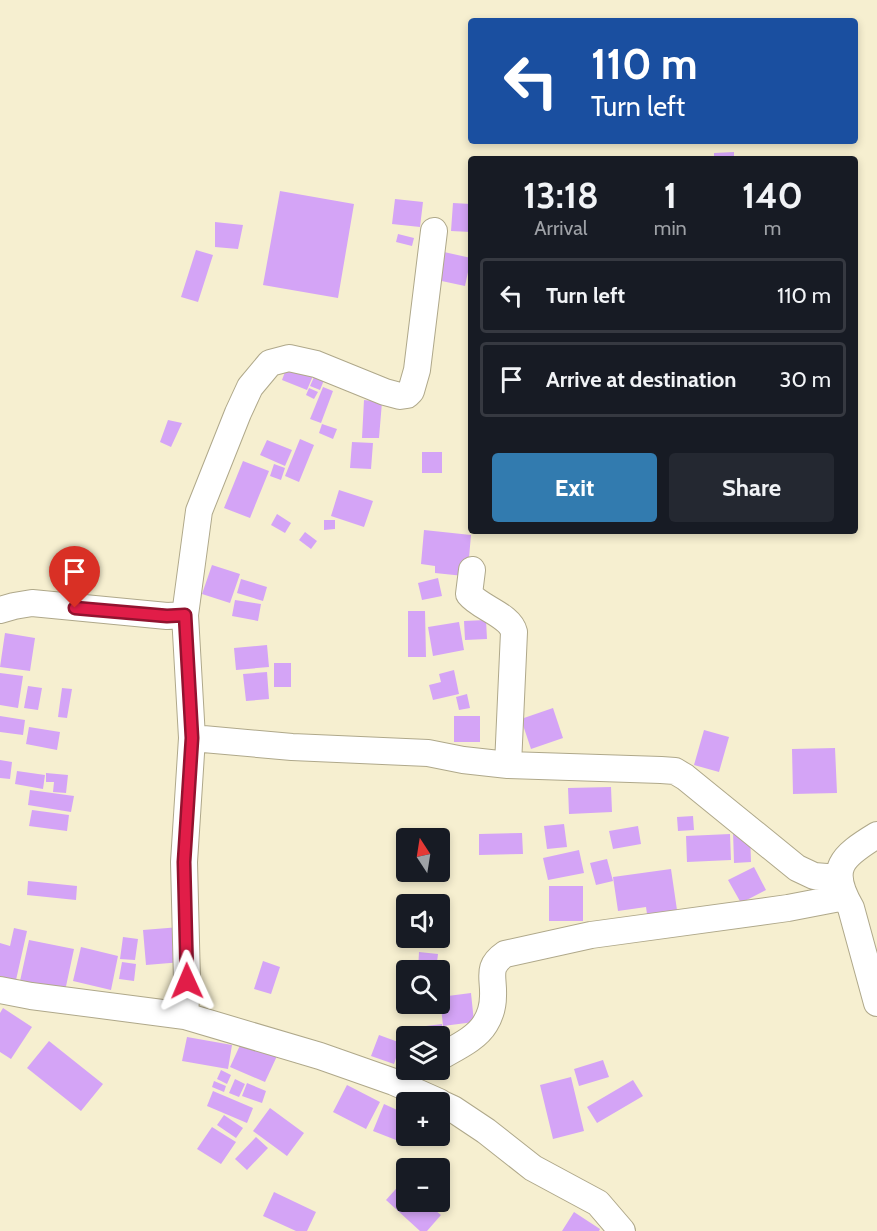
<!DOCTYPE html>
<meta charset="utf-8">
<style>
:root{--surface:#171b24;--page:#242831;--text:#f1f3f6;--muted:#9ea1a6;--line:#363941;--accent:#327baf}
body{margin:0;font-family:Cabin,sans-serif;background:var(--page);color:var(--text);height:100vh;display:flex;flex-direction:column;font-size:22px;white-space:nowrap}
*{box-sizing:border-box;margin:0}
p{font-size:20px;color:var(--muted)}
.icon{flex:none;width:33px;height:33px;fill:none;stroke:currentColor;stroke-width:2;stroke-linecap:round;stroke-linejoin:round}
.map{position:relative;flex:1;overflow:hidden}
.drawer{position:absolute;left:468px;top:156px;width:390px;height:378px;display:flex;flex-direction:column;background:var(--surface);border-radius:6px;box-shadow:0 3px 9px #0003}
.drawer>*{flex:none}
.banner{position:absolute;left:468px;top:18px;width:390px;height:126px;border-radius:6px;box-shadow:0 3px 9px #0003;background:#1a4fa0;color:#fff;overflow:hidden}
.needle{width:39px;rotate:348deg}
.controls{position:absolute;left:396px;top:828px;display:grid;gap:12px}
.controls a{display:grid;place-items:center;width:54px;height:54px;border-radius:6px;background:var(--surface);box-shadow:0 3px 9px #0003;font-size:30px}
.pin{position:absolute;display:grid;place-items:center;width:51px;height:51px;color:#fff;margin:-62px -26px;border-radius:50% 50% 50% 0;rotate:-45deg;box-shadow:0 0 6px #0007}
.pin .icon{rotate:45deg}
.me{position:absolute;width:66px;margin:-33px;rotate:359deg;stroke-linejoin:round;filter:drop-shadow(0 0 4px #0008)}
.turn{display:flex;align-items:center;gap:21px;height:126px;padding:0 24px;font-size:27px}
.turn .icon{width:78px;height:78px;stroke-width:2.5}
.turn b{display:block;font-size:42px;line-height:51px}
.eta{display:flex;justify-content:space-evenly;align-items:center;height:102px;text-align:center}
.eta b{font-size:36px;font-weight:700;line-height:42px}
.button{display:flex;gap:12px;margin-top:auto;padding:12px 24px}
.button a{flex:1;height:69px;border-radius:6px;background:var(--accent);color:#fff;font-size:24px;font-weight:700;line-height:69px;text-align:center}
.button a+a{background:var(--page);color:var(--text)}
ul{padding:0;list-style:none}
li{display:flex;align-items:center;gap:18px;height:75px;margin:0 12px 9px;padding:0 12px;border:3px solid var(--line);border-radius:6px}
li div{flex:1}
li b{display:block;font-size:22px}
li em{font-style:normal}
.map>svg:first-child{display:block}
</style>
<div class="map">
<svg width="877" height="1231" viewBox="0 0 877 1231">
<rect width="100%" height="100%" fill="#f6efd0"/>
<path fill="#d4a4f6" d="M 734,152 L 734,159 L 714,159 L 714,153 Z
M 280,191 L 354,204 L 338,298 L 263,285 Z
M 395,199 L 423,202 L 420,227 L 392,224 Z
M 453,203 L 471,204 L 471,232 L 451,231 Z
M 215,222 L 243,225 L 238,249 L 215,247 Z
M 398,234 L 414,238 L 412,246 L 396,242 Z
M 196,250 L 213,255 L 198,302 L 181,297 Z
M 444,252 L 471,258 L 465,286 L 437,280 Z
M 289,361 L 315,371 L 307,390 L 282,380 Z
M 314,377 L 324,380 L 320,390 L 310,386 Z
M 323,387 L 333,391 L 321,423 L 310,419 Z
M 309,388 L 318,392 L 314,399 L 306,395 Z
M 364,400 L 382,402 L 379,438 L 362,438 Z
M 168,420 L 182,423 L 171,447 L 160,442 Z
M 322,424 L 337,429 L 333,439 L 319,433 Z
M 300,439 L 314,445 L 299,482 L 285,476 Z
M 267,440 L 292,450 L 285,466 L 260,455 Z
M 352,442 L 373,443 L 371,469 L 350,468 Z
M 422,452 L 442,452 L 442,473 L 422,473 Z
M 243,461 L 269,471 L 250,518 L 224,508 Z
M 274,464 L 285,468 L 281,480 L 270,476 Z
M 339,490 L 373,501 L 364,527 L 331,516 Z
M 277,514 L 291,523 L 285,533 L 271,525 Z
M 324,520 L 335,520 L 335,529 L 324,530 Z
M 424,530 L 471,535 L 468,569 L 464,576 L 435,573 L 435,566 L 421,564 Z
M 305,532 L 317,541 L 311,549 L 299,540 Z
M 212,565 L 240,574 L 230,603 L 202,594 Z
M 438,578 L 442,596 L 422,600 L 418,583 Z
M 241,579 L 267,587 L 263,601 L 237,593 Z
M 235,600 L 261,604 L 258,621 L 232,616 Z
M 408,611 L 425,611 L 426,657 L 408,657 Z
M 486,620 L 487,639 L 465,640 L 464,621 Z
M 459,622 L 464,650 L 433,656 L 428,627 Z
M 5,633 L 35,638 L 30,671 L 0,667 Z
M 267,645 L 269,667 L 236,670 L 234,648 Z
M 274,663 L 291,663 L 291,687 L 274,687 Z
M 454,670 L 459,694 L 433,700 L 429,685 L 441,682 L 439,674 Z
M 267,672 L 269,699 L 246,701 L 243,674 Z
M 0,673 L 23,676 L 18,708 L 0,705 Z
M 28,686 L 42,688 L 38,710 L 24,708 Z
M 62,688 L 72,689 L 67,718 L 58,717 Z
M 467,694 L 470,708 L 459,710 L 456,697 Z
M 553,708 L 563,738 L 531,749 L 521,719 Z
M 0,716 L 25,720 L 23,735 L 0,732 Z
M 454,716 L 480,716 L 480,742 L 454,742 Z
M 29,727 L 60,732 L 57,750 L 26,744 Z
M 704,730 L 729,737 L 719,772 L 694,765 Z
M 835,748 L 837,793 L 793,794 L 792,749 Z
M 0,760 L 12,762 L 10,779 L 0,778 Z
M 17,771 L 45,775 L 43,789 L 15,784 Z
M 46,773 L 68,775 L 66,793 L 53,792 L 54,782 L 46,782 Z
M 611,787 L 612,812 L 569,814 L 568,788 Z
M 30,790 L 74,796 L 71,812 L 28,805 Z
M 32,810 L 69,815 L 67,831 L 29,826 Z
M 693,816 L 694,830 L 678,831 L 677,817 Z
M 564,824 L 567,847 L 547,849 L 544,826 Z
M 638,826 L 641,844 L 613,849 L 609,831 Z
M 733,831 L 750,831 L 751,862 L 734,863 Z
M 522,833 L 523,854 L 479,855 L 479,834 Z
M 730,834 L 731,860 L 687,862 L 686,836 Z
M 579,850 L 584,873 L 548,880 L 543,858 Z
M 607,859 L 613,881 L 596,885 L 590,863 Z
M 754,867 L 766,890 L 741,903 L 728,880 Z
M 671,869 L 677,910 L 647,914 L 646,907 L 618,911 L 613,877 Z
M 28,881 L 77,886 L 76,900 L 27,895 Z
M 549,886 L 583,886 L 583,921 L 549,921 Z
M 180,927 L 182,962 L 146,965 L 143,930 Z
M 14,928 L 27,931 L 16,980 L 0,976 L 0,943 L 10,946 Z
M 123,937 L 138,939 L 135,960 L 120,959 Z
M 29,940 L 74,949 L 65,991 L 20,981 Z
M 81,947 L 118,956 L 111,990 L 73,981 Z
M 419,952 L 438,954 L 436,970 L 418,970 Z
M 263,961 L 280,967 L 271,994 L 254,989 Z
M 122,962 L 136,964 L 134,981 L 119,979 Z
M 471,993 L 474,1022 L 443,1026 L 440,997 Z
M 3,1008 L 32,1027 L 11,1059 L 0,1052 L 0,1013 Z
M 442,1024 L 444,1043 L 440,1044 L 440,1036 L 428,1036 L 426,1026 Z
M 379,1035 L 401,1043 L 394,1064 L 371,1056 Z
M 187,1037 L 232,1045 L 228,1069 L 182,1061 Z
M 49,1041 L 103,1084 L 81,1111 L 27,1068 Z
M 242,1041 L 277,1056 L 265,1082 L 230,1067 Z
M 603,1060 L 609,1077 L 579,1086 L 574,1069 Z
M 221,1070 L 231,1075 L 227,1084 L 217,1079 Z
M 571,1077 L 584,1131 L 553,1139 L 540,1085 Z
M 235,1079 L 245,1084 L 239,1097 L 229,1093 Z
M 633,1080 L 643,1096 L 597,1123 L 587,1107 Z
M 214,1081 L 226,1086 L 224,1092 L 212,1087 Z
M 247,1083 L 266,1091 L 262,1103 L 242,1096 Z
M 347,1085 L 380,1102 L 366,1129 L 333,1112 Z
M 213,1091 L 253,1108 L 247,1123 L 207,1106 Z
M 384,1104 L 406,1114 L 396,1140 L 373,1131 Z
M 270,1108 L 304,1133 L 287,1156 L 253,1131 Z
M 224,1115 L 243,1128 L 236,1138 L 217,1125 Z
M 212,1127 L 236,1142 L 221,1164 L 197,1149 Z
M 256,1137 L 268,1148 L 247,1170 L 235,1159 Z
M 403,1181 L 406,1185 L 406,1202 L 425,1202 L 441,1215 L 427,1231 L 420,1231 L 386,1200 Z
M 274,1192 L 316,1212 L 307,1231 L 296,1231 L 263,1216 Z
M 574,1212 L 600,1229 L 599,1231 L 562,1231 Z"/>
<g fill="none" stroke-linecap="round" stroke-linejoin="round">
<g stroke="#afa88a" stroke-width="28">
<path id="minor" d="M 472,570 L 469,594 C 480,608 510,615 514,632 L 508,765
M 0,610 L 14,606 L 32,603 L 167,616 L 185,615
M 192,738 L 292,747 L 428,753 L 463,760 L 508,765 L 661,770 L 675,771 L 685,777 L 797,868 L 814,876 L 839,878
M 877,835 C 841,857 828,868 851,908 L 877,1003
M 0,990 L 31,996 L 185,1016 L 320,1056 L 394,1082 L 439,1102
M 185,1016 L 187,981 L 184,862 L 192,738 L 185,615 L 199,511 L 238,413 L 250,387 L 270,363 L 289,358 L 316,364 L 385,392 L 400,396 L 407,395 L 411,391 L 417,370 L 434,231
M 440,1057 C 455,1048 476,1039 485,1024 C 490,1016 493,1006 493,996 C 494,977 486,967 505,954 L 591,935 L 788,908 L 845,897
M 440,1103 L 453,1109 L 486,1131 L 533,1168 L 598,1203 L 622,1231"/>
</g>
<use href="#minor" stroke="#fff" stroke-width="26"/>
</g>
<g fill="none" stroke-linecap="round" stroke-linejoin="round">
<g stroke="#92132f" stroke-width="15">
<path id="route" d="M 75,608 L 167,616 L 185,615 L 192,738 L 184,862 L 187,981"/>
</g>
<use href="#route" stroke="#e11d48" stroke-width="10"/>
</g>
</svg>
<div class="controls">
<a><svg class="needle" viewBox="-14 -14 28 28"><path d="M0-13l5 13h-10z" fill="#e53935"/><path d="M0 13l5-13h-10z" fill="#9ea1a6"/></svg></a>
<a><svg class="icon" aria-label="sound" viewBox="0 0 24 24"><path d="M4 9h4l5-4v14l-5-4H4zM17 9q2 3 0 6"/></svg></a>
<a><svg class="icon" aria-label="search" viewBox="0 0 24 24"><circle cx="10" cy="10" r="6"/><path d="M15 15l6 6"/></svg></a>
<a><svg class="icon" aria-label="layers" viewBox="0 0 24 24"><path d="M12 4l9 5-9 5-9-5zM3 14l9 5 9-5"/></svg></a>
<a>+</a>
<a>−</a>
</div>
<div class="pin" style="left:75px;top:608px;background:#d93025"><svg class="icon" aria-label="arrive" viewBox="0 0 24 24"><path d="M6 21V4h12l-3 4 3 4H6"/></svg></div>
<svg class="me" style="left:187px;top:981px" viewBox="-20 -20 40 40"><path d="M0-17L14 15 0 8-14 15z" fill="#e11d48" stroke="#fff" stroke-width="4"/></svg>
<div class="banner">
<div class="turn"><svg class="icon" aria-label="left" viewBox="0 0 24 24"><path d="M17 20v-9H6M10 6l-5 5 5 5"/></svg><div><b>110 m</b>Turn left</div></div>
</div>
<section class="drawer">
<div class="eta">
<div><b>13:18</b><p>Arrival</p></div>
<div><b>1</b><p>min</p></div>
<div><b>140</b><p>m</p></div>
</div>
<ul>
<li><svg class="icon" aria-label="left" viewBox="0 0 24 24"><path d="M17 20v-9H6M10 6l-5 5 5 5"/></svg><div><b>Turn left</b></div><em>110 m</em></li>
<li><svg class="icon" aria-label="arrive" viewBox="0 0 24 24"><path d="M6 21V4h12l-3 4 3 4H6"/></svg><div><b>Arrive at destination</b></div><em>30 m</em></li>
</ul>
<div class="button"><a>Exit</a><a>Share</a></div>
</section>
</div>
